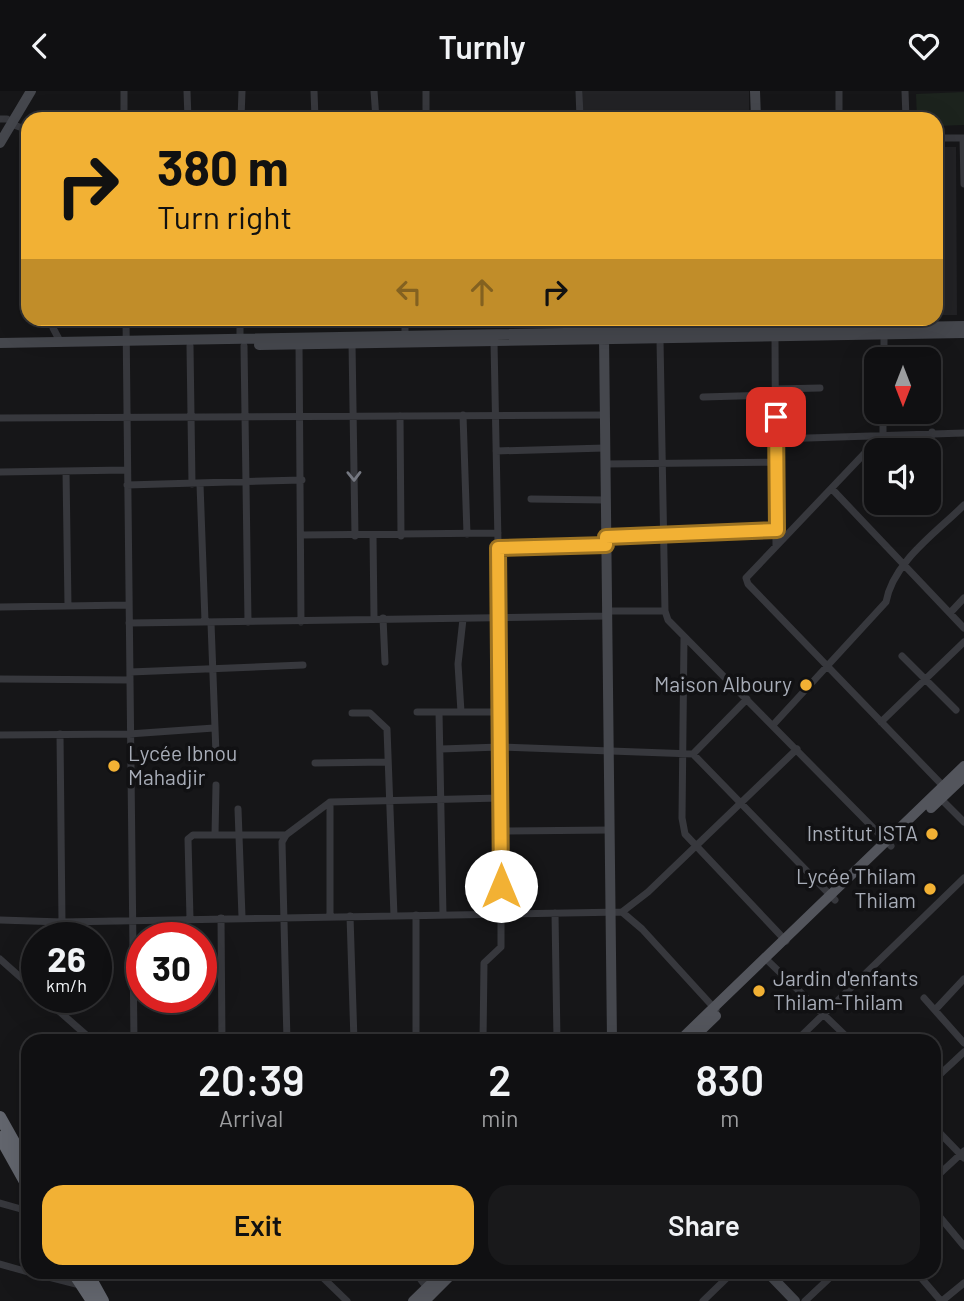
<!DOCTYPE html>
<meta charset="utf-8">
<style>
:root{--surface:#101012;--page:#19191b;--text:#f1f3f6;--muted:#9c9d9f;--line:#303032;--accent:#f2b134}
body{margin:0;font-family:Barlow,sans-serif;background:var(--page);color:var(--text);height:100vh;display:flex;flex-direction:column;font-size:26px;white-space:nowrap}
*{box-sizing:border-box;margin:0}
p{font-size:23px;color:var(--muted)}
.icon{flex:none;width:38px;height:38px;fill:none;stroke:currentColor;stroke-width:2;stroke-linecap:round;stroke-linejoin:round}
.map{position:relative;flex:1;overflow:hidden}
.panel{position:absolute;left:21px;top:943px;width:920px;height:245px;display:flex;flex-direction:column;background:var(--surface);border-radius:21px;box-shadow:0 7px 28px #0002,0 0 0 2px var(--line)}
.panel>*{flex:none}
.guide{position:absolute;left:21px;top:21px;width:922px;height:214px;border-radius:21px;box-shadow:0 7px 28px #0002,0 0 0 2px var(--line);background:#f2b134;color:#111;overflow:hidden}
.needle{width:46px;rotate:180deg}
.controls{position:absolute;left:864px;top:256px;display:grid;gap:14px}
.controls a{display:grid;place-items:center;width:77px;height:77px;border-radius:14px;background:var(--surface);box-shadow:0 7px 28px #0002,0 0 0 2px var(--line);font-size:35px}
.speed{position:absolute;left:21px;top:831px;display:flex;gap:14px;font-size:35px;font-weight:700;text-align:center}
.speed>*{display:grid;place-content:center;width:91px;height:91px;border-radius:50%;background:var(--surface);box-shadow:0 7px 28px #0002,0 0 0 2px var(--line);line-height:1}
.speed small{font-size:18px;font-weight:400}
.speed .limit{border:10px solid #d22;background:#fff;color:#111}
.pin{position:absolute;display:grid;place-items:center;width:60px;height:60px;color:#fff;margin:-30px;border-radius:14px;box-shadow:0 4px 10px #0006}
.me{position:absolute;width:77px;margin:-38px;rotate:0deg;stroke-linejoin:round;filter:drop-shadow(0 0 5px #0008)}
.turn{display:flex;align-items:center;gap:24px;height:147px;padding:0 21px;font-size:32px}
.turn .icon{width:91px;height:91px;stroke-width:2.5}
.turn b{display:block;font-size:49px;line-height:60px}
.lanes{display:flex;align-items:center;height:66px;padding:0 21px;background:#0003;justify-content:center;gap:35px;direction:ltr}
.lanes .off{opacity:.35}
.eta{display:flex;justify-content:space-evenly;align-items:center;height:119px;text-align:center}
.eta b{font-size:42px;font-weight:600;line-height:49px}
.action{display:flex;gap:14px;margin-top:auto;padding:14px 21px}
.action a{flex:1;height:80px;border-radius:21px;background:var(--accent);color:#111;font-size:28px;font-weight:600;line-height:80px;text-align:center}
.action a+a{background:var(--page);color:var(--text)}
header{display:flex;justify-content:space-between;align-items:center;height:91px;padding:0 21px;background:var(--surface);font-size:32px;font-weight:600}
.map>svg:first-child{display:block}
</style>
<header><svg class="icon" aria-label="back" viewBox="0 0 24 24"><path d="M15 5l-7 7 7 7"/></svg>Turnly<svg class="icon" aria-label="heart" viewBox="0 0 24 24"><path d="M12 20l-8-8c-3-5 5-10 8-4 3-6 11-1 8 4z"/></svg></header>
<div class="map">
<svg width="964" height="1210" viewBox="0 0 964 1210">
<rect width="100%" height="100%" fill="#161618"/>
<path fill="#222225" d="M 583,0 L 749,0 L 749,28 L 583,28 Z
M 936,56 L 956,56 L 957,224 L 936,224 Z"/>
<path fill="#1c231d" d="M 964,1 L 964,34 L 936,35 L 936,28 L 917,28 L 916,3 Z"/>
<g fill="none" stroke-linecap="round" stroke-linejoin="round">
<path stroke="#37383d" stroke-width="7" d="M 124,0 L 124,28
M 187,0 L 188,28
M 314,0 L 315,28
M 374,0 L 376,28
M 426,0 L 426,19 L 430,28
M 579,0 L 580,28
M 839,0 L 839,28
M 905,0 L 906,28
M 0,28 L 7,28
M 241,28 L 242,0
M 542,28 L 579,27
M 11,33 L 28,39
M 936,47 L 964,47
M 963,47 L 964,93
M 53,228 L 53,237 L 61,252
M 126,228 L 134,950
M 405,228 L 405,248
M 572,228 L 572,246
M 588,228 L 589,242
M 775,246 L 776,455
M 240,248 L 240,228
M 660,249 L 665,520 L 668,529 L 891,755
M 352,252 L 355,445
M 299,253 L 301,531
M 190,255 L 192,393
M 244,255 L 248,531
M 884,268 L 884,243
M 776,298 L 820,297
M 703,306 L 776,304
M 883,320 L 883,343 L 746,487 L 748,493 L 946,698
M 463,324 L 467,443
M 400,325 L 401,445
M 0,327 L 605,324
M 777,348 L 964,342
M 496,360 L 605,357
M 929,366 L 932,341
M 605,373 L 777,371
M 66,380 L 68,515
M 0,381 L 127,379
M 200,393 L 205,530
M 127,394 L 302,389
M 832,398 L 964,537
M 531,408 L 605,409
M 301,444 L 498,442
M 373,444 L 374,527
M 606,446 L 777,439
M 498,457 L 606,454
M 0,516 L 129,514
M 606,520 L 665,520
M 950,522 L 964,507
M 383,527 L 385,571
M 129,532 L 607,525
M 211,532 L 216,663
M 684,547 L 682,727 L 685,743 L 786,850
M 902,565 L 956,619
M 130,581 L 303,574
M 0,588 L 130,589
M 417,621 L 501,621
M 439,621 L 443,824
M 461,621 L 458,573 L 463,528
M 352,622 L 370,622 L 387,638 L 394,825
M 881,631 L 964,551
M 773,634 L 886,511 C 893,471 937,441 964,414
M 60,643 L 62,831
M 0,644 L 129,643 L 214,637
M 441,658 L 500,656 L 693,663 L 835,809
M 693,663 L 747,608
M 315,672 L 387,671
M 940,707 L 964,731
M 238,718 L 242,826
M 501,740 L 610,739
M 215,744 L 216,694
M 622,821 L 642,838 L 716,919
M 555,822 L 557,950
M 416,824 L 416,950
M 330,825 L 330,711
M 350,825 L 354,950
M 221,827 L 222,950
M 190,828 L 188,748 L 193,744 L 286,744
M 0,829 L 62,831 L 622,821 L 648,801 L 797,658
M 0,868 L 37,901
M 766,868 L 851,950
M 43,906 L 93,950
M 924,907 L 964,952
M 935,919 L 964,888
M 287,950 L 282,751 L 286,744 L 330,711 L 501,707
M 483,950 L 484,872 L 501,856 L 501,602 L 494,251
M 796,950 L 964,787
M 934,989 L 964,961
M 934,1036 L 964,1067
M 934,1088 L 964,1060
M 0,1112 L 28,1120
M 934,1119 L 964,1155
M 0,1173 L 28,1181
M 29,1181 L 80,1194
M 317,1181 L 347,1210
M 415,1181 L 427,1197
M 916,1181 L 941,1210
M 703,1210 L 733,1181
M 805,1210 L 836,1181
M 942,1210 L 964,1192"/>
<path stroke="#45474d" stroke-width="10" d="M 755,0 L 756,28
M 0,52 L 31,0
M 604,244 L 612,950
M 0,252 L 964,235
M 259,254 L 964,242
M 767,1181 L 795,1210"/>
<path stroke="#53555c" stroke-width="10" d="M 931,717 L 964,686
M 679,950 L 964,675
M 690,950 L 716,925
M 413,1210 L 443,1181
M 425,1210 L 454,1181"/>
<path stroke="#63666e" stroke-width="12" d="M 0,1026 L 28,1076
M 0,1046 L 28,1096
M 73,1181 L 92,1210
M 87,1181 L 103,1210"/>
</g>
<defs><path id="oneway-chevron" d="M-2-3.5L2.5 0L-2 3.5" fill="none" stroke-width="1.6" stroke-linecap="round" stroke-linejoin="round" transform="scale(1.75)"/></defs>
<use stroke="#757881" href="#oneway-chevron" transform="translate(354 385) rotate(89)"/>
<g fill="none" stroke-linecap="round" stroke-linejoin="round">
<g stroke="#9d7322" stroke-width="18">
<path id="route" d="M 501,795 L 498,457 L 606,454 L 606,446 L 777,439 L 776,326"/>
</g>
<use href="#route" stroke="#f2b134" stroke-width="12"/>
</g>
<g fill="#f2b134" stroke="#111113" stroke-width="2.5">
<circle cx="806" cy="594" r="7"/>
<circle cx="114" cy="675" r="7"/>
<circle cx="932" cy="743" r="7"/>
<circle cx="930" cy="798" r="7"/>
<circle cx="759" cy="900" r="7"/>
</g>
<g text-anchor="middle" stroke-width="7" stroke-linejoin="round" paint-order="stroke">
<g font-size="21" fill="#a8adb8" stroke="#111113" text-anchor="end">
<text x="792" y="601">Maison Alboury</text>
<text x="128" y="670" text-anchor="start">Lycée Ibnou<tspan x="128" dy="24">Mahadjir</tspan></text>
<text x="918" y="750">Institut ISTA</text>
<text x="916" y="793">Lycée Thilam<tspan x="916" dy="24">Thilam</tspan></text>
<text x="773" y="895" text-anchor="start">Jardin d'enfants<tspan x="773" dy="24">Thilam-Thilam</tspan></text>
</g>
</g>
</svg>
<div class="controls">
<a><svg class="needle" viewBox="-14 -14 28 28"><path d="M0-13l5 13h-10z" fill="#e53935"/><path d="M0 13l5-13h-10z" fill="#9c9d9f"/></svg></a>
<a><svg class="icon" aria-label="sound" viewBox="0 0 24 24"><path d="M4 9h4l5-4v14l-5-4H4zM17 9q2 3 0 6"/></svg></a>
</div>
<div class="speed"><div>26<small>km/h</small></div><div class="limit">30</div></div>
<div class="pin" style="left:776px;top:326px;background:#d93025"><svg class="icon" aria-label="arrive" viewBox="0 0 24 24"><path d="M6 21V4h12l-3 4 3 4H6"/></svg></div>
<svg class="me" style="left:501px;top:795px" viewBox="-20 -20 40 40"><circle r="19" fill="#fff"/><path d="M0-13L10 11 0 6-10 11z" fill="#f2b134"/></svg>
<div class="guide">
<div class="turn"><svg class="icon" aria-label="right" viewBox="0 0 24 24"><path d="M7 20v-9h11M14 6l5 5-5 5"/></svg><div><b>380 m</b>Turn right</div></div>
<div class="lanes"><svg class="icon off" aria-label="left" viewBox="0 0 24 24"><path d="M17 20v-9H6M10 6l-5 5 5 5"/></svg><svg class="icon off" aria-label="ahead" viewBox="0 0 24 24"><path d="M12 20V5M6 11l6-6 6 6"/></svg><svg class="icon" aria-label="right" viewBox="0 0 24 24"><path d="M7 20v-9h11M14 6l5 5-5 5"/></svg></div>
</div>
<section class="panel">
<div class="eta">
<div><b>20:39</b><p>Arrival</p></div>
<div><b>2</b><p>min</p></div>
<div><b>830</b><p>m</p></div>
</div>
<div class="action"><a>Exit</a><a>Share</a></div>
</section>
</div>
